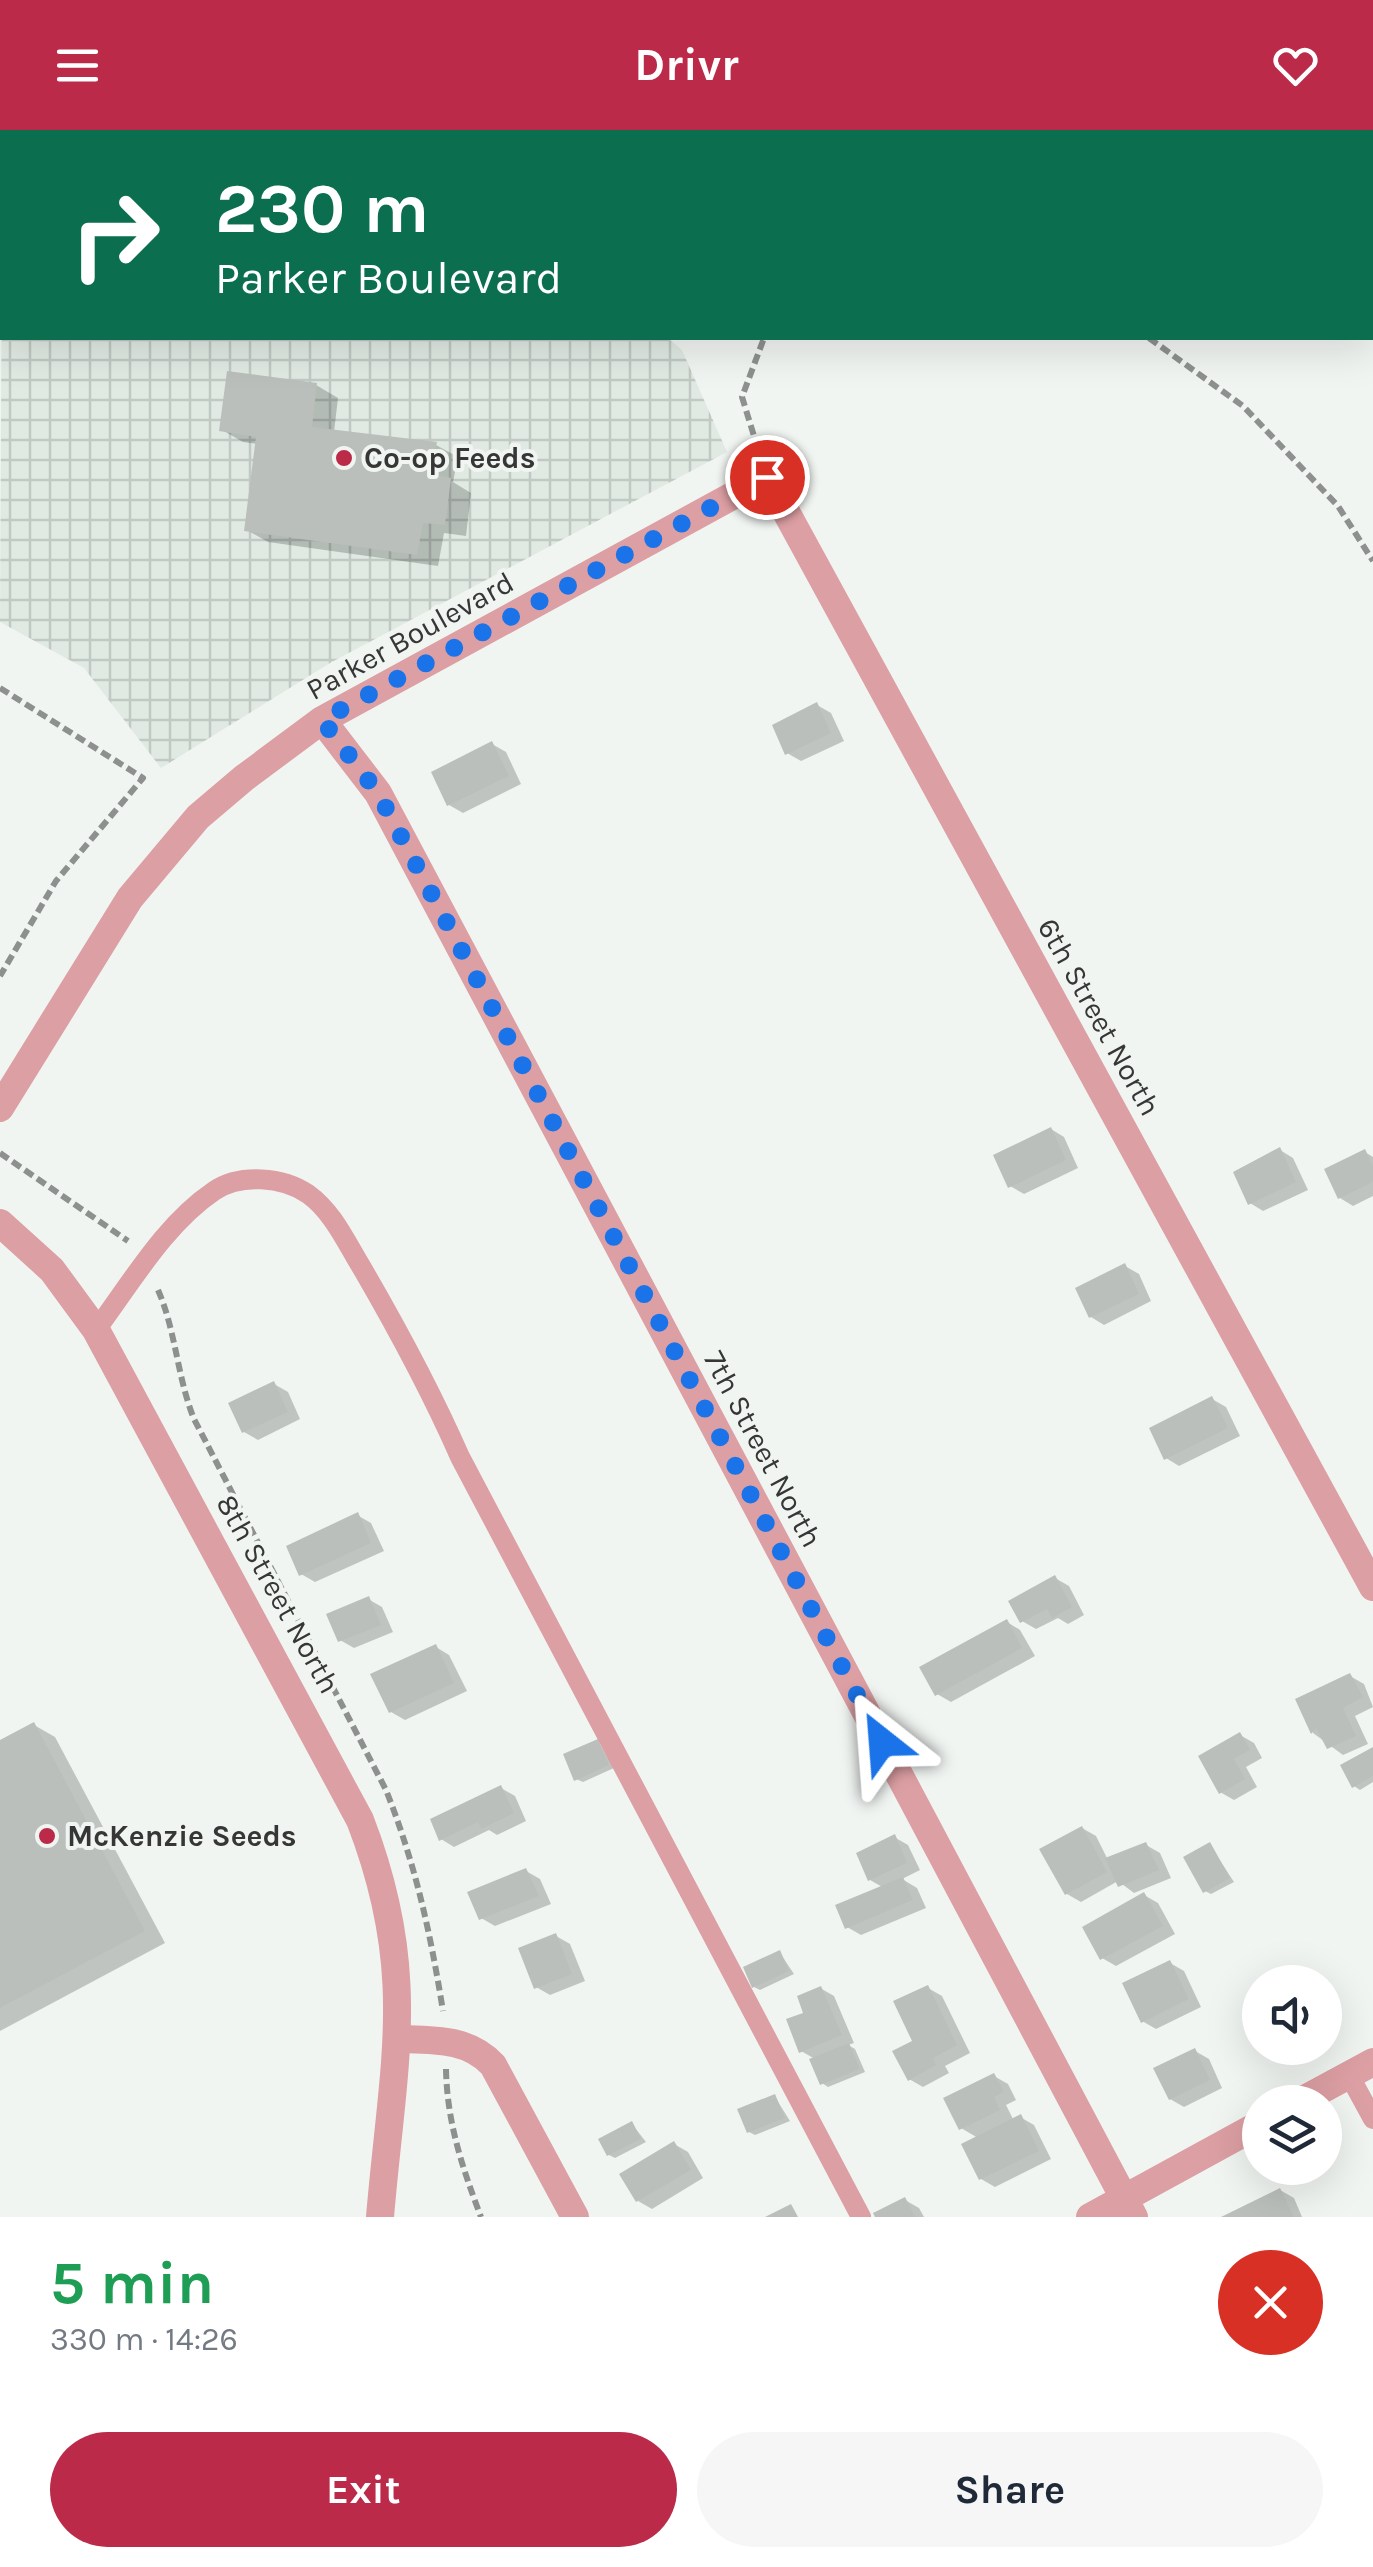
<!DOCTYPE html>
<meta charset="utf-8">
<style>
:root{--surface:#fff;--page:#f6f6f7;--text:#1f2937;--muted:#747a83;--accent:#bb2a48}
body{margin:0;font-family:Karla,sans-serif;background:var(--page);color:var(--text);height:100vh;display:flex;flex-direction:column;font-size:38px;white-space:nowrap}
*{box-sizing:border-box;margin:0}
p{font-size:32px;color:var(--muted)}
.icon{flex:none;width:55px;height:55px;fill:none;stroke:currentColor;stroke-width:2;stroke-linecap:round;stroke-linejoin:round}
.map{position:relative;height:2087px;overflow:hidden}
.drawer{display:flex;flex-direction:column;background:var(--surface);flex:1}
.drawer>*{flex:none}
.hud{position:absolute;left:0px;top:0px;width:1375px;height:210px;box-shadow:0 10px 40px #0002;background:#0b6e4f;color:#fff;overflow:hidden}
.controls{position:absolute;left:1242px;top:1835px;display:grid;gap:20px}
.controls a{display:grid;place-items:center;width:100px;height:100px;border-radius:50%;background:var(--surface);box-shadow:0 10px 40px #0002;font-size:50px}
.pin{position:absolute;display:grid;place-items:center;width:85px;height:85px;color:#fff;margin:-42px;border:5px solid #fff;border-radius:50%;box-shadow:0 2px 10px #0007}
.me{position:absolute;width:110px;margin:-55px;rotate:332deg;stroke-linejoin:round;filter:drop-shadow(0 0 8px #0008)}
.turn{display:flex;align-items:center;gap:35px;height:210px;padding:0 50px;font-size:45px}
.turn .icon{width:130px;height:130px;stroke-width:2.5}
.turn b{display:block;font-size:70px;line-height:85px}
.round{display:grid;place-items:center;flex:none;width:105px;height:105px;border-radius:52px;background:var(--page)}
.overview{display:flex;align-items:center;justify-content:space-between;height:170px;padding:0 50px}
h1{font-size:60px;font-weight:700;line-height:75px;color:#1e9e55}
.button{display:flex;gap:20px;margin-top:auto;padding:20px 50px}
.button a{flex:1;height:115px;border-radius:60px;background:var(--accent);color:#fff;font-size:40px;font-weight:700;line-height:115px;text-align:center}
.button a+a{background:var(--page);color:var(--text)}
header{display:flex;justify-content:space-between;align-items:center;height:130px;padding:0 50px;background:var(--accent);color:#fff;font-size:45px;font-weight:700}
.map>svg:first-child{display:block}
</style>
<header><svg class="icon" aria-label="menu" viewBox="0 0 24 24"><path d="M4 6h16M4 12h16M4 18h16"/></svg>Drivr<svg class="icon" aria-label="heart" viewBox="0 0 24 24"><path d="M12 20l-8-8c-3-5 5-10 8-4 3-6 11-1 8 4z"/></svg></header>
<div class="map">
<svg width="1373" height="2087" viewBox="0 0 1373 2087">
<defs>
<pattern id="industrial-grid" width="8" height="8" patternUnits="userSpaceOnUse" patternTransform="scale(2.5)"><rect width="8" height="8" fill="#e0eae3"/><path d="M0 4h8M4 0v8" fill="none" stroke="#c1c9c3"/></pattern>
</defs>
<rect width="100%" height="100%" fill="#f1f5f2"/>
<path fill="url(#industrial-grid)" d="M 2,101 L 2,208 L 668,208 L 682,220 L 727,322 L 330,533 L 161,638 L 84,538 L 0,492 Z"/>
<path fill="#0003" d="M 316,255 L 338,268 L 334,302 L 436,315 L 458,327 L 453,352 L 471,363 L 466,406 L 444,403 L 438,436 L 268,412 L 247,400 L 258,314 L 243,312 L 222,300 Z
M 817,575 L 831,583 L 844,611 L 801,631 L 787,623 Z
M 492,614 L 506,622 L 521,654 L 463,683 L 449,675 Z
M 1051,999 L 1064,1007 L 1078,1038 L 1024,1064 L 1010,1056 Z
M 1280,1020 L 1293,1028 L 1308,1060 L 1263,1081 L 1250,1073 Z
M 1365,1022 L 1373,1027 L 1373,1066 L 1353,1076 L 1340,1068 Z
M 1125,1136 L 1139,1144 L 1151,1171 L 1104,1195 L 1091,1187 Z
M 274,1254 L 288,1262 L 300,1289 L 258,1310 L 244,1302 Z
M 1212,1269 L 1226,1277 L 1240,1306 L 1179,1336 L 1166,1328 Z
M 357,1385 L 371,1393 L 384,1421 L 315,1452 L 301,1444 Z
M 1055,1448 L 1069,1456 L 1084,1485 L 1068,1494 L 1058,1488 L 1036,1499 L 1022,1491 Z
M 368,1469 L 382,1477 L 393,1502 L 354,1518 L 340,1510 Z
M 1007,1492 L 1020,1500 L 1035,1526 L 951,1572 L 937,1564 Z
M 436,1517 L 449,1525 L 467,1561 L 405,1590 L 391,1582 Z
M 1350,1546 L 1364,1554 L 1373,1577 L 1355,1586 L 1368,1614 L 1343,1625 L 1313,1603 L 1298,1571 Z
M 34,1595 L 55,1607 L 165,1813 L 0,1901 L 0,1613 Z
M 1240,1605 L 1254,1613 L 1262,1628 L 1246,1637 L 1257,1657 L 1234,1670 L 1220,1662 Z
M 598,1611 L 614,1638 L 583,1652 L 576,1649 Z
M 1373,1620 L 1373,1652 L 1360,1660 L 1354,1656 Z
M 501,1658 L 515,1666 L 526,1691 L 497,1705 L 489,1700 L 454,1717 L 441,1709 Z
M 1082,1698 L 1096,1706 L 1108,1730 L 1146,1715 L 1160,1723 L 1171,1748 L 1134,1763 L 1118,1751 L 1081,1772 L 1067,1764 Z
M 894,1707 L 908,1715 L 920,1740 L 902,1749 L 917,1758 L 926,1778 L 861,1805 L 847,1797 L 884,1758 L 870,1750 Z
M 1210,1715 L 1234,1752 L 1211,1764 L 1205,1761 Z
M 526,1741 L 540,1749 L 551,1774 L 495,1796 L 481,1788 Z
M 1144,1765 L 1158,1773 L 1175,1804 L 1116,1836 L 1102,1828 Z
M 556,1806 L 570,1814 L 585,1851 L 550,1865 L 536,1857 Z
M 780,1823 L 794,1844 L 760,1860 L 754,1857 Z
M 1170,1833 L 1184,1841 L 1201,1877 L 1156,1899 L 1142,1891 Z
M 820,1858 L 834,1866 L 854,1913 L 848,1915 L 855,1919 L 865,1942 L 828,1957 L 822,1953 L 815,1929 L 801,1921 Z
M 928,1858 L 942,1866 L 970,1923 L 945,1936 L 949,1943 L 923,1957 L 909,1949 Z
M 1291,1918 L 1317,1918 L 1299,1925 Z
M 1195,1921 L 1209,1929 L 1222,1958 L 1184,1977 L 1170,1969 Z
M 994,1946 L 1008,1954 L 1016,1970 L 1006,1975 L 1014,1991 L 1020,1987 L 1034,1995 L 1051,2029 L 995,2057 L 981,2049 L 978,2008 L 961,1998 Z
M 775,1967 L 790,1991 L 755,2005 L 749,2002 Z
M 632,1994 L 646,2012 L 615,2028 L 609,2025 Z
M 674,2014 L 688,2022 L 703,2048 L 652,2079 L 638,2071 Z
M 1280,2060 L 1294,2068 L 1302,2087 L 1227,2087 Z
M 905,2070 L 919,2078 L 924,2087 L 878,2087 Z"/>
<path fill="#bbbfbc" d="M 227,241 L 317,253 L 312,297 L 437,312 L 431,344 L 451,348 L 445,395 L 423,393 L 417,425 L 244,401 L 256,307 L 219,301 Z
M 817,572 L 831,603 L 785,625 L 772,595 Z
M 492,611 L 509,646 L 447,676 L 431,642 Z
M 1051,997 L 1066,1030 L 1008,1058 L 993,1025 Z
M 1280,1017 L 1296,1052 L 1248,1075 L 1233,1042 Z
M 1365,1019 L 1373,1036 L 1373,1052 L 1338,1069 L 1324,1039 Z
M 1125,1133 L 1139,1164 L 1089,1188 L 1075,1158 Z
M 274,1251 L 288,1282 L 242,1303 L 228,1273 Z
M 1212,1266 L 1228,1298 L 1164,1330 L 1149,1298 Z
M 358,1382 L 371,1413 L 299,1446 L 286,1416 Z
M 1055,1445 L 1072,1477 L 1052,1488 L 1047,1479 L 1020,1493 L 1008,1471 Z
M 369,1466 L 381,1495 L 338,1512 L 326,1484 Z
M 1007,1489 L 1022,1518 L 935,1566 L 919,1537 Z
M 436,1514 L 454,1553 L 389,1583 L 370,1544 Z
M 1350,1543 L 1363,1567 L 1343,1578 L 1356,1606 L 1327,1619 L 1316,1598 L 1311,1604 L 1295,1569 Z
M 34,1592 L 145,1801 L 0,1878 L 0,1610 Z
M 1240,1602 L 1250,1620 L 1234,1629 L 1245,1649 L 1219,1664 L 1198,1626 Z
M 598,1609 L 609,1635 L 574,1651 L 563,1624 Z
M 1373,1617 L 1373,1646 L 1352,1658 L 1340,1635 Z
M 501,1655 L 514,1683 L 481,1699 L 478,1692 L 439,1711 L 430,1689 Z
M 1082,1696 L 1107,1742 L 1065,1765 L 1039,1719 Z
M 895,1704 L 907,1733 L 868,1751 L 856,1723 Z
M 1146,1712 L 1159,1740 L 1118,1757 L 1105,1728 Z
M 1210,1712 L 1230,1748 L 1203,1763 L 1183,1727 Z
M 526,1738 L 539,1766 L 479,1790 L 467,1762 Z
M 903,1747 L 913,1770 L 845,1799 L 835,1775 Z
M 1144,1762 L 1163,1796 L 1100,1830 L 1082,1797 Z
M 556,1803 L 572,1844 L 534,1859 L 518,1818 Z
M 780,1820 L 789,1841 L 752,1858 L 743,1837 Z
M 1170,1830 L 1189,1869 L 1141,1893 L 1122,1853 Z
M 928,1855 L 957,1915 L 933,1928 L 936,1935 L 908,1951 L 892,1921 L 912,1911 L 893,1871 Z
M 821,1856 L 842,1905 L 799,1923 L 786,1889 L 803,1883 L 797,1866 Z
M 849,1913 L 860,1939 L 820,1955 L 809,1929 Z
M 1195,1918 L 1210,1950 L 1169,1970 L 1153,1938 Z
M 994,1943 L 1004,1962 L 994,1967 L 1000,1980 L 959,2000 L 943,1968 Z
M 775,1964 L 785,1988 L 747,2003 L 737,1979 Z
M 1021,1984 L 1039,2021 L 979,2050 L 961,2014 Z
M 632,1991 L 641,2009 L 607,2026 L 598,2009 Z
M 674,2011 L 691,2040 L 636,2072 L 619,2044 Z
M 1280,2058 L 1294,2087 L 1221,2087 Z
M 905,2067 L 915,2087 L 875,2087 L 873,2083 Z
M 791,2074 L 798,2087 L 765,2087 Z"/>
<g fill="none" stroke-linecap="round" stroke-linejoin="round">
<path stroke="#8d908e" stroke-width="6" stroke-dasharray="10 5" stroke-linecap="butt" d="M 516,0 L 530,2
M 905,2 L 908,0
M 1149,208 L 1243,276 L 1338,376 L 1373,431
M 758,319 L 742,267 L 764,208
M 0,558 L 143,648 L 56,751 L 0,846
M 0,1023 L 128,1111
M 158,1160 C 176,1201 177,1247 194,1289 L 386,1660 C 416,1736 430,1801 443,1881
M 446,1939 C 447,1992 462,2037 481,2087"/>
<path stroke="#dc9fa3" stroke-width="20" d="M 96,1200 C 131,1153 165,1094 214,1061 C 240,1043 283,1047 308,1064 C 333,1082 346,1112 362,1138 C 398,1200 431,1261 460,1327 L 861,2087
M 1349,1945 L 1373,1989"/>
<path stroke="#dc9fa3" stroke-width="28" d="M 322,590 L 378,663 L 1134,2087
M 0,978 L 130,768 L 198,687 L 244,648 L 322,590 L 767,347 L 1373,1457
M 399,1909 C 433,1910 468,1908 493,1935 L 575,2087
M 1299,1972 L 1373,1932
M 1090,2087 L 1260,1994"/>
<path stroke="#dc9fa3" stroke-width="28" d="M 0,1093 L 52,1140 L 96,1200 L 360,1690 C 419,1842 393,1932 380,2087"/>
</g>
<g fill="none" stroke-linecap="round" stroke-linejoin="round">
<path stroke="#1a73e8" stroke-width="18" stroke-dasharray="0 32.4" d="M 767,347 L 322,590 L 378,663 L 882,1612"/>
</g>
<g fill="#bb2a48" stroke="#f1f5f2" stroke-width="4">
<circle cx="344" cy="328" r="10"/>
<circle cx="47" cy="1706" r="10"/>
</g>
<g text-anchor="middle" stroke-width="8" stroke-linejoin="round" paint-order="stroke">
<g font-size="30" font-weight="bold" fill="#353635" stroke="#f1f5f2" text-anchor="start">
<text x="364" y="338">Co-op Feeds</text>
<text x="67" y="1716">McKenzie Seeds</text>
</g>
<g font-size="30" fill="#353635" stroke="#f1f5f2">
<text transform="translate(410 506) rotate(-29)" y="10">Parker Boulevard</text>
<text transform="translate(1099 887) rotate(61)" y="10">6th Street North</text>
<text transform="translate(763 1319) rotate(62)" y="10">7th Street North</text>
<text transform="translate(278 1464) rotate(61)" y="10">8th Street North</text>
</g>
</g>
</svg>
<div class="controls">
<a><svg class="icon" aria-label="sound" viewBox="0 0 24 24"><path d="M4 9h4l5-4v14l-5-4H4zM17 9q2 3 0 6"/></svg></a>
<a><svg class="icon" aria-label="layers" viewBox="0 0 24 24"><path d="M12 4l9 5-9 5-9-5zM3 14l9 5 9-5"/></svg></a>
</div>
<div class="pin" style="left:767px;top:347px;background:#d93025"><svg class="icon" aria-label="arrive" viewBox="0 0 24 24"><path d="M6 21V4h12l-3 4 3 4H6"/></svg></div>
<svg class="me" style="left:882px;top:1612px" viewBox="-20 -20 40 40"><path d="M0-17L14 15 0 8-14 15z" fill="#1a73e8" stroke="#fff" stroke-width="4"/></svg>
<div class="hud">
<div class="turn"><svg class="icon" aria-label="right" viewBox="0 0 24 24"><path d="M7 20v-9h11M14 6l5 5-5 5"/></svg><div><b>230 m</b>Parker Boulevard</div></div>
</div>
</div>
<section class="drawer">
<div class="overview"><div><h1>5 min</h1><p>330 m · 14:26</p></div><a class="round" style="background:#d93025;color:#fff"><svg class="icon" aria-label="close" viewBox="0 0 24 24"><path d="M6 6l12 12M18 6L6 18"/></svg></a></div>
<div class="button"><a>Exit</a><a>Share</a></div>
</section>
